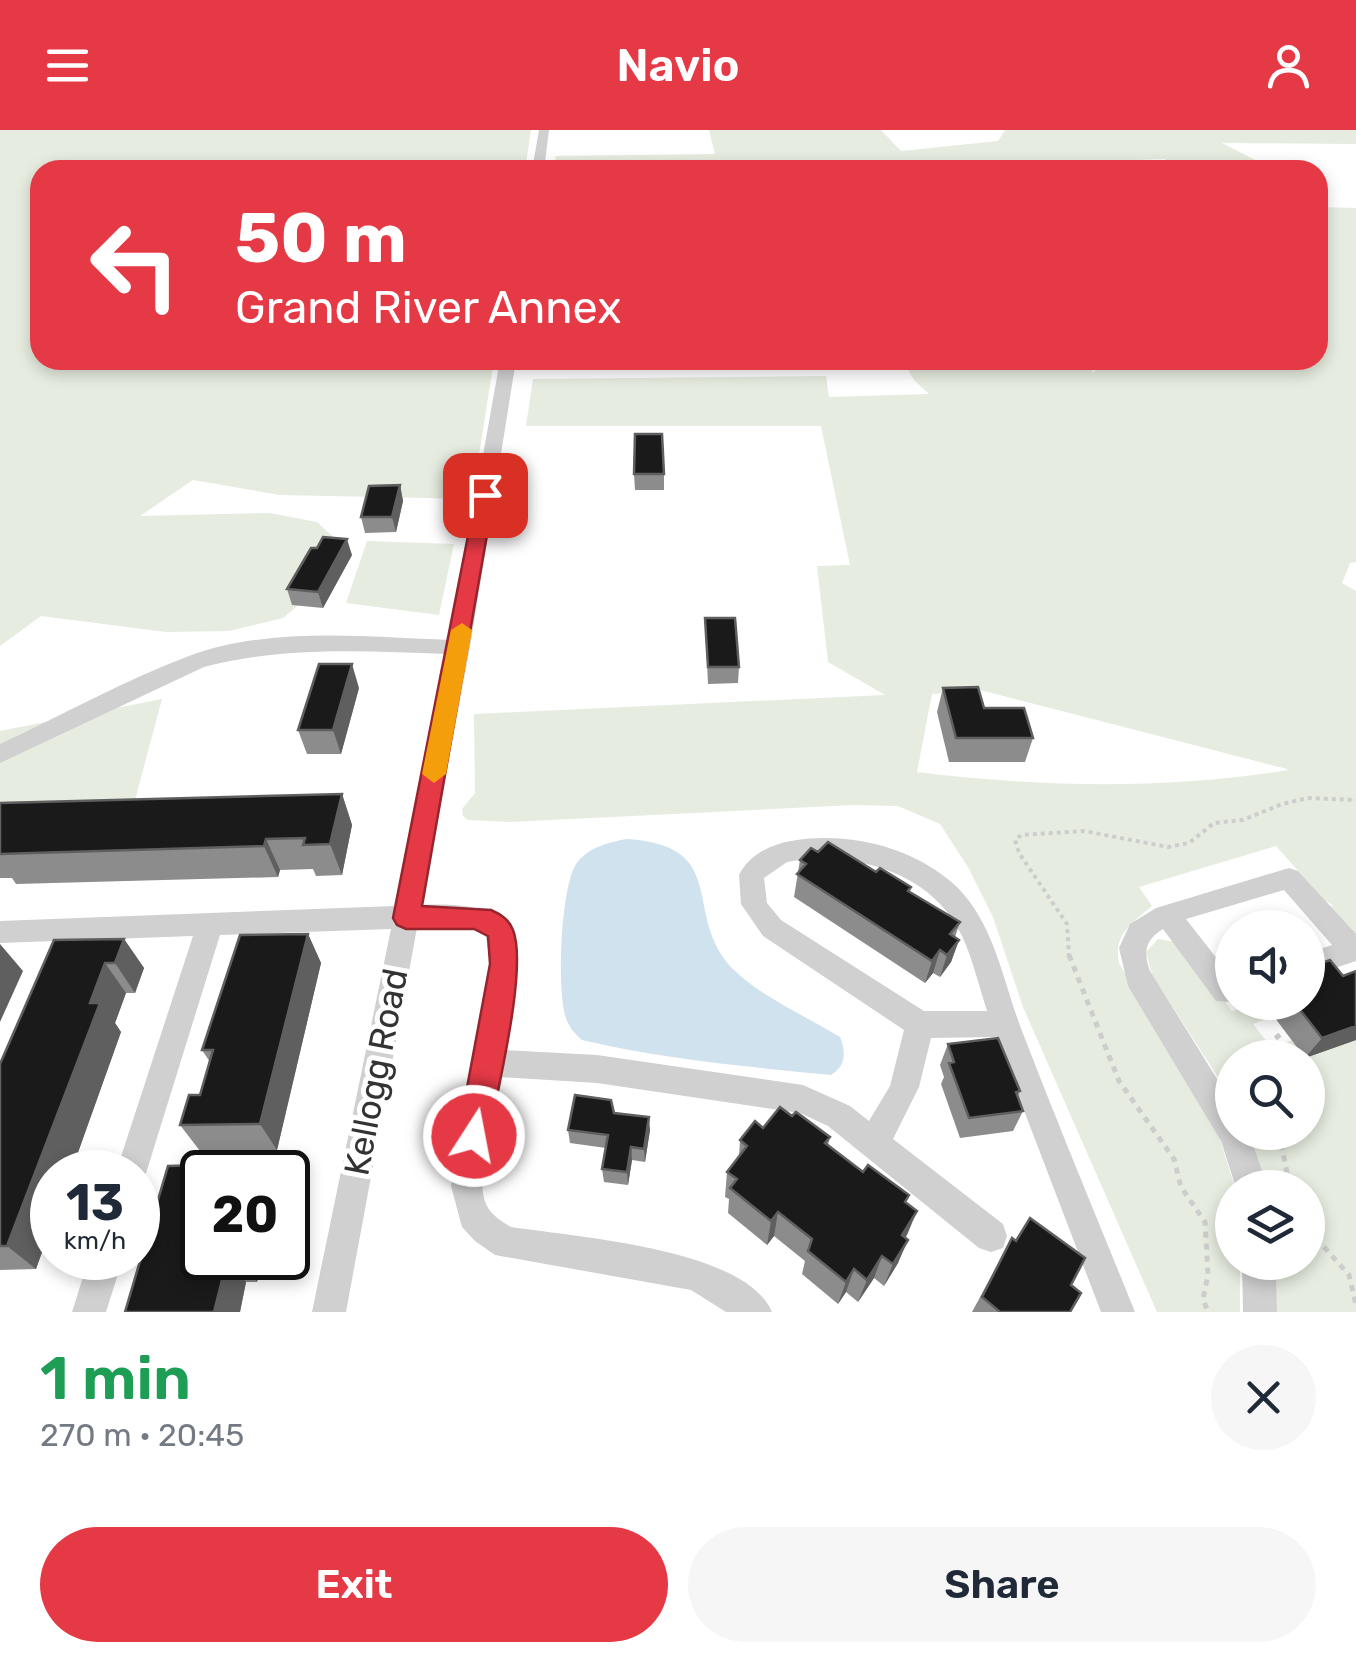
<!DOCTYPE html>
<meta charset="utf-8">
<style>
:root{--surface:#fff;--page:#f6f6f7;--text:#1f2937;--muted:#747a83;--accent:#e63946}
body{margin:0;font-family:Rubik,sans-serif;background:var(--page);color:var(--text);height:100vh;display:flex;flex-direction:column;font-size:38px;white-space:nowrap}
*{box-sizing:border-box;margin:0}
p{font-size:32px;color:var(--muted)}
.icon{flex:none;width:55px;height:55px;fill:none;stroke:currentColor;stroke-width:2;stroke-linecap:round;stroke-linejoin:round}
.map{position:relative;height:1182px;overflow:hidden}
.side{display:flex;flex-direction:column;background:var(--surface);flex:1}
.side>*{flex:none}
.banner{position:absolute;left:30px;top:30px;width:1298px;height:210px;border-radius:30px;box-shadow:0 5px 15px #0003;background:#e63946;color:#fff;overflow:hidden}
.tools{position:absolute;left:1215px;top:780px;display:grid;gap:20px}
.tools a{display:grid;place-items:center;width:110px;height:110px;border-radius:50%;background:var(--surface);box-shadow:0 5px 15px #0003;font-size:50px}
.speed{position:absolute;left:30px;top:1020px;display:flex;gap:20px;font-size:50px;font-weight:700;text-align:center}
.speed>*{display:grid;place-content:center;width:130px;height:130px;border-radius:50%;background:var(--surface);box-shadow:0 5px 15px #0003;line-height:1}
.speed small{font-size:25px;font-weight:400}
.speed .limit{border:5px solid #111;border-radius:15px;background:#fff;color:#111}
.pin{position:absolute;display:grid;place-items:center;width:85px;height:85px;color:#fff;margin:-42px;border-radius:20px;box-shadow:0 5px 15px #0006}
.me{position:absolute;width:110px;margin:-55px;rotate:11deg;stroke-linejoin:round;filter:drop-shadow(0 0 8px #0008)}
.turn{display:flex;align-items:center;gap:35px;height:210px;padding:0 40px;font-size:45px}
.turn .icon{width:130px;height:130px;stroke-width:2.5}
.turn b{display:block;font-size:70px;line-height:85px}
.round{display:grid;place-items:center;flex:none;width:105px;height:105px;border-radius:52px;background:var(--page)}
.overview{display:flex;align-items:center;justify-content:space-between;height:170px;padding:0 40px}
h1{font-size:60px;font-weight:600;line-height:75px;color:#1e9e55}
.cta{display:flex;gap:20px;margin-top:auto;padding:20px 40px}
.cta a{flex:1;height:115px;border-radius:60px;background:var(--accent);color:#fff;font-size:40px;font-weight:600;line-height:115px;text-align:center}
.cta a+a{background:var(--page);color:var(--text)}
header{display:flex;justify-content:space-between;align-items:center;height:130px;padding:0 40px;background:var(--accent);color:#fff;font-size:45px;font-weight:600}
.map>svg:first-child{display:block}
</style>
<header><svg class="icon" aria-label="menu" viewBox="0 0 24 24"><path d="M4 6h16M4 12h16M4 18h16"/></svg>Navio<svg class="icon" aria-label="person" viewBox="0 0 24 24"><circle cx="12" cy="8" r="4"/><path d="M4 21q1-7 8-7t8 7"/></svg></header>
<div class="map">
<svg width="1356" height="1182" viewBox="0 0 1356 1182">
<rect width="100%" height="100%" fill="#fff"/>
<path fill="#e6ecdf" fill-rule="evenodd" d="M 0,0 L 531,0 L 525,40 L 40,40 L 40,230 L 494,230 L 472,369 L 280,365 L 193,350 L 140,386 L 270,383 L 317,392 L 339,412 L 328,450 L 283,488 L 229,501 L 166,502 L 41,486 L 0,516 Z
M 709,0 L 881,0 L 901,21 L 998,11 L 1005,0 L 1356,0 L 1356,14 L 1222,13 L 1275,40 L 1184,40 L 1165,29 L 1132,30 L 1131,40 L 553,40 L 556,26 L 715,24 Z
M 1318,77 L 1356,78 L 1356,432 L 1350,433 L 1342,453 L 1356,461 L 1356,806 L 1330,777 L 1333,775 L 1325,771 L 1276,716 L 1139,757 L 1152,776 C 1133,793 1113,803 1119,833 L 1218,1004 L 1235,1057 L 1232,1132 L 1240,1133 L 1240,1182 L 1157,1182 L 1023,877 L 993,787 L 968,737 L 940,694 L 898,676 L 853,675 L 510,692 L 468,690 L 463,686 L 462,679 L 475,663 L 474,584 L 885,565 L 828,532 L 817,436 L 850,435 L 821,296 L 526,296 L 533,249 L 826,246 L 829,267 L 929,264 L 914,250 L 902,230 L 1089,230 L 1093,243 L 1105,230 L 1318,230 ZM 980,560 L 1287,639 L 1288,640 C 1166,660 1039,657 917,642 L 932,564 Z
M 367,411 L 454,414 L 439,485 L 346,473 Z
M 162,569 L 135,670 L 0,681 L 0,601 Z
M 1158,809 L 1180,813 L 1232,881 L 1259,873 L 1285,873 L 1273,886 L 1253,894 L 1271,917 L 1292,910 L 1298,918 L 1290,921 L 1295,927 L 1232,928 L 1232,969 L 1152,845 L 1146,822 Z
M 1356,910 L 1356,1182 L 1277,1182 L 1276,1133 L 1308,1132 L 1308,1058 L 1267,1057 L 1250,1003 L 1308,1002 L 1308,928 L 1300,927 Z"/>
<path fill="#cfe2ee" d="M 627,709 C 733,716 680,786 734,840 C 763,868 806,886 840,907 C 846,922 846,936 831,945 C 748,937 663,929 582,910 C 573,902 568,896 565,885 C 557,855 561,765 574,738 C 583,719 608,712 627,709 Z"/>
<g fill="none" stroke-linecap="round" stroke-linejoin="round">
<path stroke="#cdcdcd" stroke-width="4" stroke-dasharray="4 4" stroke-linecap="butt" d="M 1069,827 L 1067,794 L 1019,723 L 1015,710 L 1021,705 L 1084,701 L 1168,717 L 1189,713 L 1214,693 L 1243,690 L 1282,674 L 1308,668 L 1356,670"/>
<path stroke="#cdcdcd" stroke-width="5" stroke-dasharray="6 6" stroke-linecap="butt" d="M 1069,825 L 1119,951 L 1174,1029 L 1181,1057 L 1205,1092 L 1208,1145 L 1203,1169 L 1208,1182
M 1284,928 L 1273,910 L 1285,901
M 1279,1002 L 1290,1058
M 1308,1099 L 1349,1145 L 1356,1175"/>
<path fill="#d0d0d0" fill-rule="evenodd" d="M 539,0 L 549,0 L 544,40 L 532,40 Z
M 500,230 L 516,230 L 470,517 L 422,775 C 544,769 518,830 503,920 L 597,925 L 803,955 L 850,976 L 869,991 L 890,956 L 904,900 L 763,806 L 741,774 L 739,745 C 755,714 793,708 825,708 C 872,708 922,724 957,757 C 995,795 1003,852 1022,901 C 1058,995 1097,1088 1135,1182 L 1101,1182 L 996,907 L 931,908 L 919,957 L 893,1009 L 1003,1094 L 1007,1106 L 1003,1118 L 991,1122 L 979,1118 L 828,996 L 800,983 L 597,953 L 499,947 C 494,977 473,1050 487,1076 C 492,1086 503,1092 511,1097 C 575,1107 745,1118 772,1182 L 726,1182 L 691,1160 L 495,1125 L 475,1111 L 462,1097 L 451,1056 L 490,834 L 486,807 L 473,798 L 417,798 L 346,1182 L 312,1182 L 391,799 L 220,805 L 143,1053 L 138,1055 L 138,1042 L 116,1042 L 193,806 L 0,813 L 0,791 L 395,776 L 447,524 C 365,521 284,516 204,537 L 0,633 L 0,614 C 62,585 125,550 189,526 C 270,496 365,507 450,510 ZM 811,728 C 871,727 935,748 962,806 C 973,830 979,856 987,881 L 924,881 L 781,790 L 767,773 L 764,748 L 787,732 Z
M 1289,738 L 1298,741 L 1356,804 L 1356,831 L 1308,847 L 1308,823 L 1332,815 L 1284,760 L 1186,789 L 1232,848 L 1232,872 L 1216,871 L 1163,799 C 1145,810 1143,822 1150,841 L 1232,973 L 1232,1002 L 1249,1002 L 1268,1058 L 1236,1058 L 1221,1011 L 1128,856 L 1119,818 L 1130,794 L 1156,778 Z
M 89,1128 L 123,1128 L 106,1182 L 72,1182 Z
M 1242,1132 L 1276,1132 L 1277,1182 L 1243,1182 Z"/>
</g>
<path fill="#8c8c8c" d="M 634,344 L 664,344 L 664,360 L 635,360 Z
M 400,355 L 403,371 L 396,402 L 365,403 L 361,387 Z
M 352,425 L 323,478 L 292,475 L 287,459 Z
M 705,488 L 739,537 L 738,553 L 708,554 Z
M 359,558 L 341,624 L 307,624 L 298,600 Z
M 943,558 L 984,578 L 1033,608 L 1025,632 L 949,632 L 937,582 Z
M 342,664 L 352,695 L 342,745 L 316,746 L 313,739 L 280,740 L 278,747 L 16,754 L 12,748 L 0,748 L 0,673 Z
M 818,722 L 876,742 L 911,757 L 910,762 L 960,792 L 955,807 L 959,810 L 951,832 L 940,847 L 933,843 L 925,853 L 794,767 L 800,730 Z
M 308,804 L 321,833 L 277,1020 L 200,1021 L 180,995 L 200,965 L 210,932 L 202,920 Z
M 124,809 L 144,838 L 135,863 L 126,863 L 115,893 L 121,902 L 71,1042 L 52,1042 L 52,1094 L 36,1139 L 0,1140 L 0,934 Z
M 1343,846 L 1356,910 L 1305,928 L 1272,884 L 1280,872 L 1308,872 Z
M 948,914 L 1020,961 L 1018,966 L 1023,981 L 1013,1001 L 960,1008 L 941,954 L 944,947 L 940,935 Z
M 614,983 L 650,1000 L 645,1032 L 632,1030 L 628,1055 L 604,1052 L 602,1039 L 606,1018 L 570,1013 L 568,1000 Z
M 792,986 L 830,1007 L 828,1015 L 906,1073 L 905,1108 L 898,1133 L 884,1156 L 874,1148 L 858,1172 L 846,1162 L 838,1174 L 802,1144 L 805,1131 L 774,1106 L 767,1115 L 728,1083 L 729,1069 L 725,1067 L 727,1042 L 739,1027 L 740,1010 L 763,998 Z
M 251,1034 L 257,1042 L 202,1042 L 202,1128 L 262,1128 L 257,1152 L 246,1152 L 240,1182 L 125,1182 L 168,1036 Z
M 1012,1108 L 1071,1155 L 1070,1182 L 972,1182 Z"/>
<path fill="#5f5f5f" d="M 400,355 L 403,371 L 396,402 L 392,387 Z
M 347,409 L 352,425 L 323,478 L 318,462 Z
M 352,534 L 359,558 L 341,624 L 333,600 Z
M 342,664 L 352,695 L 342,745 L 330,714 Z
M 266,709 L 280,740 L 278,747 L 264,716 Z
M 308,804 L 321,833 L 277,1020 L 260,994 Z
M 124,809 L 144,838 L 135,863 L 115,833 Z
M 959,810 L 951,832 L 940,847 L 947,825 Z
M 0,814 L 23,841 L 0,892 Z
M 940,820 L 933,843 L 925,853 L 932,831 Z
M 105,833 L 126,863 L 115,893 L 121,902 L 71,1042 L 52,1042 L 52,1094 L 36,1139 L 7,1116 L 90,873 Z
M 1356,896 L 1356,910 L 1305,928 L 1322,908 Z
M 649,987 L 650,1000 L 645,1032 L 644,1019 Z
M 631,1017 L 632,1030 L 628,1055 L 627,1042 Z
M 251,1034 L 257,1042 L 249,1042 Z
M 917,1081 L 907,1105 L 892,1128 L 902,1105 Z
M 778,1082 L 774,1106 L 767,1115 L 771,1091 Z
M 908,1110 L 898,1133 L 884,1156 L 893,1134 Z
M 882,1126 L 874,1148 L 858,1172 L 867,1150 Z
M 238,1128 L 262,1128 L 257,1152 L 238,1129 Z
M 227,1130 L 246,1152 L 240,1182 L 214,1182 Z
M 854,1139 L 846,1162 L 838,1174 L 846,1152 Z"/>
<path fill="#1a1a1a" stroke="#5f5f5f" stroke-width="2.5" d="M 635,304 L 662,304 L 664,344 L 634,344 Z
M 400,355 L 392,387 L 361,387 L 369,356 Z
M 323,407 L 347,409 L 318,462 L 287,459 L 311,418 L 317,418 Z
M 705,488 L 735,488 L 739,537 L 708,537 Z
M 319,534 L 352,534 L 333,600 L 298,600 Z
M 978,557 L 984,578 L 1024,578 L 1033,608 L 956,608 L 943,558 Z
M 342,664 L 330,714 L 303,715 L 305,708 L 266,709 L 264,716 L 0,724 L 0,673 Z
M 828,712 L 876,742 L 880,738 L 911,757 L 908,761 L 960,792 L 950,804 L 959,810 L 947,825 L 940,820 L 932,831 L 797,744 L 806,734 L 800,730 L 811,718 L 818,722 Z
M 308,804 L 260,994 L 180,995 L 189,965 L 200,965 L 213,920 L 202,920 L 240,805 Z
M 124,809 L 115,833 L 105,833 L 90,873 L 100,873 L 7,1116 L 0,1116 L 0,934 L 54,810 Z
M 1330,830 L 1343,846 L 1356,841 L 1356,896 L 1322,908 L 1294,872 L 1308,872 L 1308,838 Z
M 998,908 L 1020,961 L 1016,962 L 1023,981 L 969,988 L 949,933 L 954,932 L 948,914 Z
M 575,965 L 611,970 L 614,983 L 649,987 L 644,1019 L 631,1017 L 627,1042 L 602,1039 L 608,1005 L 568,1000 Z
M 780,977 L 792,986 L 796,982 L 830,1007 L 825,1013 L 863,1042 L 868,1035 L 909,1065 L 905,1072 L 917,1081 L 902,1105 L 908,1110 L 893,1134 L 882,1126 L 867,1150 L 854,1139 L 846,1152 L 808,1121 L 812,1109 L 778,1082 L 771,1091 L 730,1058 L 737,1049 L 727,1042 L 747,1016 L 740,1010 L 755,991 L 763,998 Z
M 251,1034 L 249,1042 L 202,1042 L 202,1128 L 238,1128 L 238,1129 L 227,1130 L 214,1182 L 125,1182 L 168,1036 Z
M 1030,1088 L 1085,1128 L 1071,1155 L 1081,1163 L 1070,1182 L 1000,1182 L 982,1167 L 1012,1108 L 1016,1111 Z"/>
<path fill="#e63946" stroke="#96252e" stroke-width="2.5" d="M 485,359 L 494,365 L 422,776 L 491,780 C 500,784 509,789 513,800 C 528,838 497,961 489,1006 L 485,1017 L 474,1022 L 463,1017 L 458,1006 L 490,834 L 488,806 L 474,799 L 406,799 L 397,795 L 393,788 L 476,365 Z"/>
<path fill="#f59e0b" d="M 462,493 L 472,500 L 446,644 L 434,653 L 422,644 L 451,500 Z"/>
<g text-anchor="middle" stroke-width="10" stroke-linejoin="round" paint-order="stroke">
<g font-size="35" fill="#333" stroke="#fff">
<text transform="translate(376 942) rotate(-79)" y="12">Kellogg Road</text>
</g>
</g>
</svg>
<div class="tools">
<a><svg class="icon" aria-label="sound" viewBox="0 0 24 24"><path d="M4 9h4l5-4v14l-5-4H4zM17 9q2 3 0 6"/></svg></a>
<a><svg class="icon" aria-label="search" viewBox="0 0 24 24"><circle cx="10" cy="10" r="6"/><path d="M15 15l6 6"/></svg></a>
<a><svg class="icon" aria-label="layers" viewBox="0 0 24 24"><path d="M12 4l9 5-9 5-9-5zM3 14l9 5 9-5"/></svg></a>
</div>
<div class="speed"><div>13<small>km/h</small></div><div class="limit">20</div></div>
<div class="pin" style="left:485px;top:365px;background:#d93025"><svg class="icon" aria-label="arrive" viewBox="0 0 24 24"><path d="M6 21V4h12l-3 4 3 4H6"/></svg></div>
<svg class="me" style="left:474px;top:1006px" viewBox="-20 -20 40 40"><circle r="17" fill="#e63946" stroke="#fff" stroke-width="3"/><path d="M0-11L8 9 0 5-8 9z" fill="#fff"/></svg>
<div class="banner">
<div class="turn"><svg class="icon" aria-label="left" viewBox="0 0 24 24"><path d="M17 20v-9H6M10 6l-5 5 5 5"/></svg><div><b>50 m</b>Grand River Annex</div></div>
</div>
</div>
<section class="side">
<div class="overview"><div><h1>1 min</h1><p>270 m · 20:45</p></div><a class="round"><svg class="icon" aria-label="close" viewBox="0 0 24 24"><path d="M6 6l12 12M18 6L6 18"/></svg></a></div>
<div class="cta"><a>Exit</a><a>Share</a></div>
</section>
